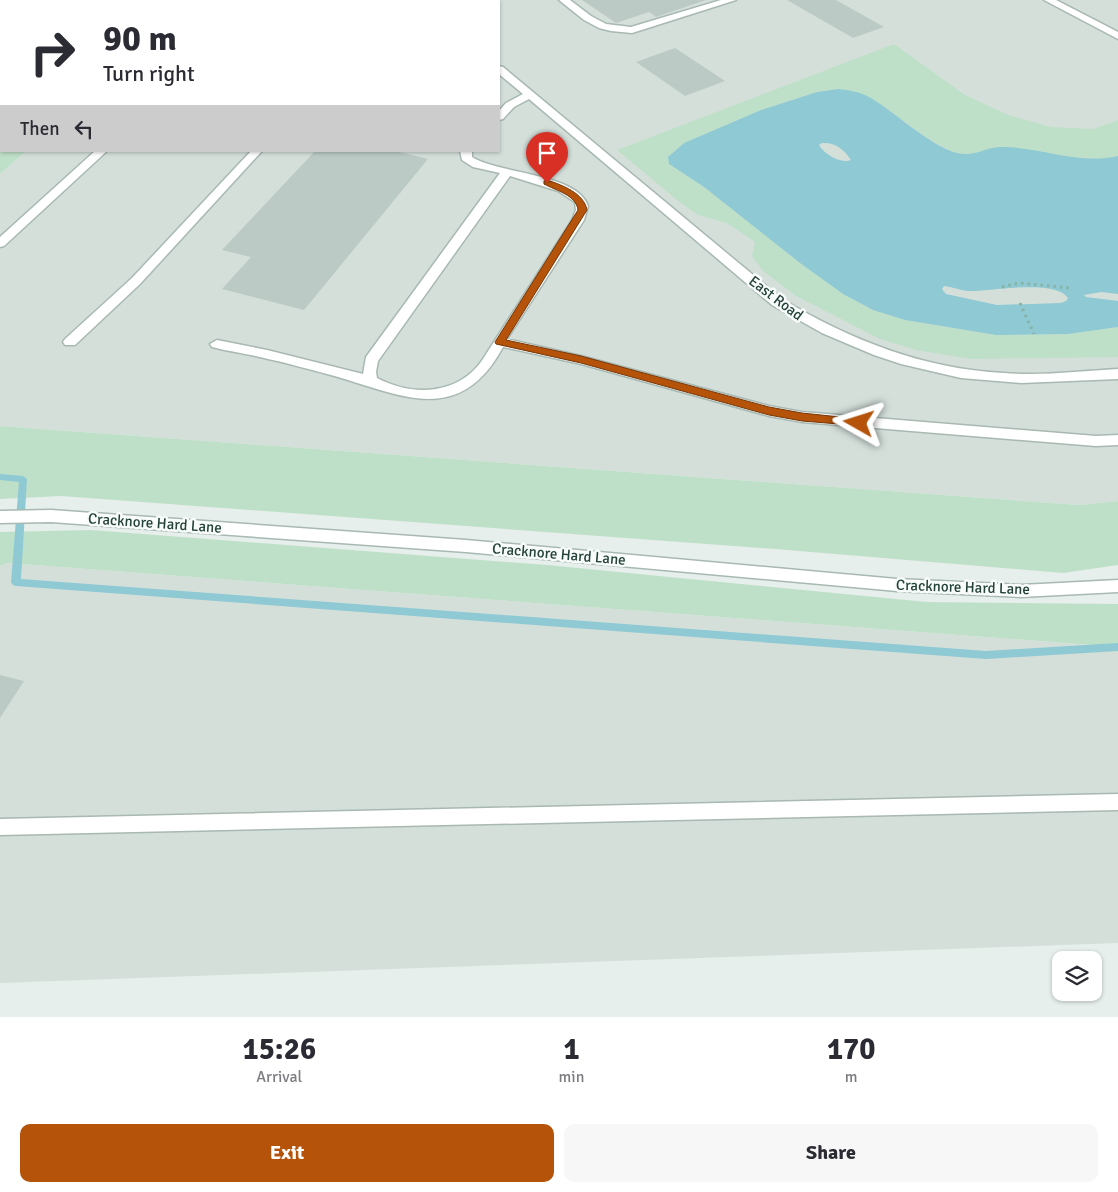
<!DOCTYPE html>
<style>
:root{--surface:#fff;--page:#f7f7f7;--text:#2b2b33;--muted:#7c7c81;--accent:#b45309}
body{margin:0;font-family:Signika,sans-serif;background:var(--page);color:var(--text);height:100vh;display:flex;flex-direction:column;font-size:19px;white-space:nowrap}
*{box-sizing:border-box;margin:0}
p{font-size:16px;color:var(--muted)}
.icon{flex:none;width:28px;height:28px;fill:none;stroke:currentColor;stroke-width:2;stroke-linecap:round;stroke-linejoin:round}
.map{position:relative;height:1017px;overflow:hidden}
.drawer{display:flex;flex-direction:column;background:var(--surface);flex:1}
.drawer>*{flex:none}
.guide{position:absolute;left:0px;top:0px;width:500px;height:152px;box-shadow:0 1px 4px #0004;background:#fff;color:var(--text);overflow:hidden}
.fabs{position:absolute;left:1052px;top:951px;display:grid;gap:10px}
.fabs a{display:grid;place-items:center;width:50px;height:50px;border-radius:10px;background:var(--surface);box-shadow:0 1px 4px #0004;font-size:25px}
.pin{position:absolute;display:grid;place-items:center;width:42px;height:42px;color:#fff;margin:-51px -21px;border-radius:50% 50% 50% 0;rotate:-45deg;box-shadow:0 0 5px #0007}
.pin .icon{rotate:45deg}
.me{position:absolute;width:55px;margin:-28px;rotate:276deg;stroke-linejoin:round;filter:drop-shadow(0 0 4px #0008)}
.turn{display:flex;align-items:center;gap:18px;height:105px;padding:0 20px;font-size:22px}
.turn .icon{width:65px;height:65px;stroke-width:2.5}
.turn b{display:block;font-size:35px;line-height:42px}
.then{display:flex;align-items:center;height:48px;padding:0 20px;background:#0003;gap:10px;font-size:19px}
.eta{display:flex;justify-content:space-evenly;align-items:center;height:85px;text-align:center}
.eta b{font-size:30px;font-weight:700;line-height:35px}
.action{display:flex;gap:10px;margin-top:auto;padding:10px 20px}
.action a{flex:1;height:58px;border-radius:10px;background:var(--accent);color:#fff;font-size:20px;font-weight:700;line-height:58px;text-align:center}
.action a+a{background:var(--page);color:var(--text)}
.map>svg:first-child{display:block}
</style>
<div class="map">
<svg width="1118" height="1017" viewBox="0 0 1118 1017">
<rect width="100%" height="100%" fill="#e6efeb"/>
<path fill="#d4dfda" d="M 0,0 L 1118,0 L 1118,501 L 1079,505 L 0,426 L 0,174 L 26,151 L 499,151 L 499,1 L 1,1 L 1,52 Z
M 7,563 L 1118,647 L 1118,943 L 0,983 L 0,566 Z"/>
<path fill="#bfe0c8" d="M 894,44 L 965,95 L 1008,115 L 1051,127 L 1093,129 L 1118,120 L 1118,156 L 1107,159 L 1072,157 L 1005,147 L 967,156 L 956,154 L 926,137 L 870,97 L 838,89 L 817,92 L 761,110 L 684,143 L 668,157 L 669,164 L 704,187 L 800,263 L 843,294 L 873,310 L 905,320 L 996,335 L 1068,334 L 1118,327 L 1118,357 L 971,359 L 916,350 L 880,339 L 796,296 L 763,271 L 752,256 L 755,242 L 727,223 L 698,215 L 678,201 L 617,150 Z
M 0,50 L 1,151 L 26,151 L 0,174 Z
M 0,426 L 1079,505 L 1118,501 L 1118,565 L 1063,573 L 775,549 L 61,496 L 0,499 Z
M 91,530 L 547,565 L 927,602 L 1118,604 L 1118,647 L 7,563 L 0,566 L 0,532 Z"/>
<path fill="#8ec9d4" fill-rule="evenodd" d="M 838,89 C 849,90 861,92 871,98 C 897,114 919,136 946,149 C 974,162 980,146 1005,147 C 1042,148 1081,165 1118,156 L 1118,294 L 1101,292 L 1084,295 L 1086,297 L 1118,301 L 1118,327 L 1068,334 L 996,335 L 905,320 L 873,310 L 843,294 L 800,263 L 704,187 L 669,164 L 668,157 L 684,143 L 761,110 L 817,92 ZM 822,143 C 835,142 844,149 851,160 C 840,164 824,154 819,145 ZM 944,286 C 952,287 960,290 967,291 C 988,292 1055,278 1068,298 L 1066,301 L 1061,303 L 997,305 L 946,294 L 942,289 Z"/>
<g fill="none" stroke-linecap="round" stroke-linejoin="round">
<path fill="#8ec9d4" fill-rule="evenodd" d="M 0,474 L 23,476 L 27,479 L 21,579 L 986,651 L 1118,643 L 1118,651 L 986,659 L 16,586 L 13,585 L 11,582 L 19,482 L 0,480 Z"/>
</g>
<path fill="#bbcac4" d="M 582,0 L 706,0 L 656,17 L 649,12 L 616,23 Z
M 787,0 L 836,0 L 884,27 L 853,38 Z
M 675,48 L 725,81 L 685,96 L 636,62 Z
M 315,151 L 395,151 L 428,159 L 304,310 L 222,289 L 251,257 L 222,250 Z
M 0,675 L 24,681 L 0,718 Z"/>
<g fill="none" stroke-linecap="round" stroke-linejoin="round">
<g stroke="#a8b8b2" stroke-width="3">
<path id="minor" d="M 5,0 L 15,0 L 15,1 L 5,1 Z
M 205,0 L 215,0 L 215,1 L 205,1 Z
M 413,0 L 423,0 L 424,1 L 414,1 Z
M 559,0 L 570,0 L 591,16 L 606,24 L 631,27 L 721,0 L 736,0 L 632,33 L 611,31 L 599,28 L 584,20 Z
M 1044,0 L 1056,0 L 1118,32 L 1118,39 Z
M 499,66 L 503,67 L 782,299 C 850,340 924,369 1004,373 C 1042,376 1080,371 1118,369 L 1118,379 L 1021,383 L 961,378 L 901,364 L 874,355 L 822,333 L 772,305 L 529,99 L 514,107 L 503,119 L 499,120 L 499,111 L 506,103 L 523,94 L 499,74 Z
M 95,151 L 107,151 L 4,246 L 0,247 L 0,237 Z
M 251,151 L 262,151 L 140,284 L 75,345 L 65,345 L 63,342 L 65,339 L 132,278 Z
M 460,151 L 472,151 L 472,157 C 498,174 577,173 588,206 L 584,220 L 507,339 L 581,356 L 769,406 L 802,412 L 1096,436 L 1118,435 L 1118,445 L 1096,446 L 802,422 L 769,416 L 581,364 L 503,347 C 458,431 396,392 327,374 C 307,369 288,363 268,359 C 250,354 231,352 212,347 L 210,344 L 217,340 L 267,350 L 363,374 L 366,357 L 500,173 L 473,167 L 462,160 ZM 510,176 L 558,191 L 575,202 L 576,210 L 572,220 L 483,359 C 459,395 413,397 377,378 L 376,372 L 378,361 Z
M 51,510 L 466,540 L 897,579 L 1021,585 L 1118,580 L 1118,592 L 1021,597 L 897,591 L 466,552 L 51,522 L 0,523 L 0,511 Z
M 1118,794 L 1118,810 L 0,835 L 0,819 Z"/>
</g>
<path stroke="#86b3a5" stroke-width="3" stroke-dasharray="2.5 4" stroke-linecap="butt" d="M 1002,287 L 1019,283 L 1070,288
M 1020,303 L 1034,334"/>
<use href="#minor" fill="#fff" fill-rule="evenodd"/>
</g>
<path fill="#b45309" stroke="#753606" d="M 547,180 C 562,185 584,193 587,210 L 506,340 L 581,356 L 769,407 L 802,413 L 859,419 L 863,420 L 864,423 L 863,426 L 802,421 L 769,415 L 581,363 L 496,344 L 495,342 L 578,210 C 576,195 557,191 544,184 L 544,181 Z"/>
<g text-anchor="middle" stroke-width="5" stroke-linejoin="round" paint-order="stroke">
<g font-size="15" fill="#24423a" stroke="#f7fbf9">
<text transform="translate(776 298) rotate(37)" y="5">East Road</text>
<text transform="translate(155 523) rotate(4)" y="5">Cracknore Hard Lane</text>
<text transform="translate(559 554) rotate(5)" y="5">Cracknore Hard Lane</text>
<text transform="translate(963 587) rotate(2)" y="5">Cracknore Hard Lane</text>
</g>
</g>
</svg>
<div class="fabs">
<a><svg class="icon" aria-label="layers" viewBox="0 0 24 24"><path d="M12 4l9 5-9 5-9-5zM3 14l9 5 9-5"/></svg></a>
</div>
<div class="pin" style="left:547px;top:183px;background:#d93025"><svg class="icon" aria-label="arrive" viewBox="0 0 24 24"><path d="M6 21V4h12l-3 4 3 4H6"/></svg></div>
<svg class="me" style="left:859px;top:423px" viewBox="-20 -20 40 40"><path d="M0-17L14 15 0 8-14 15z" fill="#b45309" stroke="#fff" stroke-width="4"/></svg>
<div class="guide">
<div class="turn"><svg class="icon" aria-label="right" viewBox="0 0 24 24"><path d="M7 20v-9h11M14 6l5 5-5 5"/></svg><div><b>90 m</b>Turn right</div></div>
<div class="then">Then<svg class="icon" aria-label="left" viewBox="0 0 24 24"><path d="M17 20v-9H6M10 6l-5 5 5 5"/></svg></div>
</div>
</div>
<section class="drawer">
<div class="eta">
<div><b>15:26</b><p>Arrival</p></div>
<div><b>1</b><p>min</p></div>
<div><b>170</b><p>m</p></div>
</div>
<div class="action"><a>Exit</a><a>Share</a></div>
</section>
